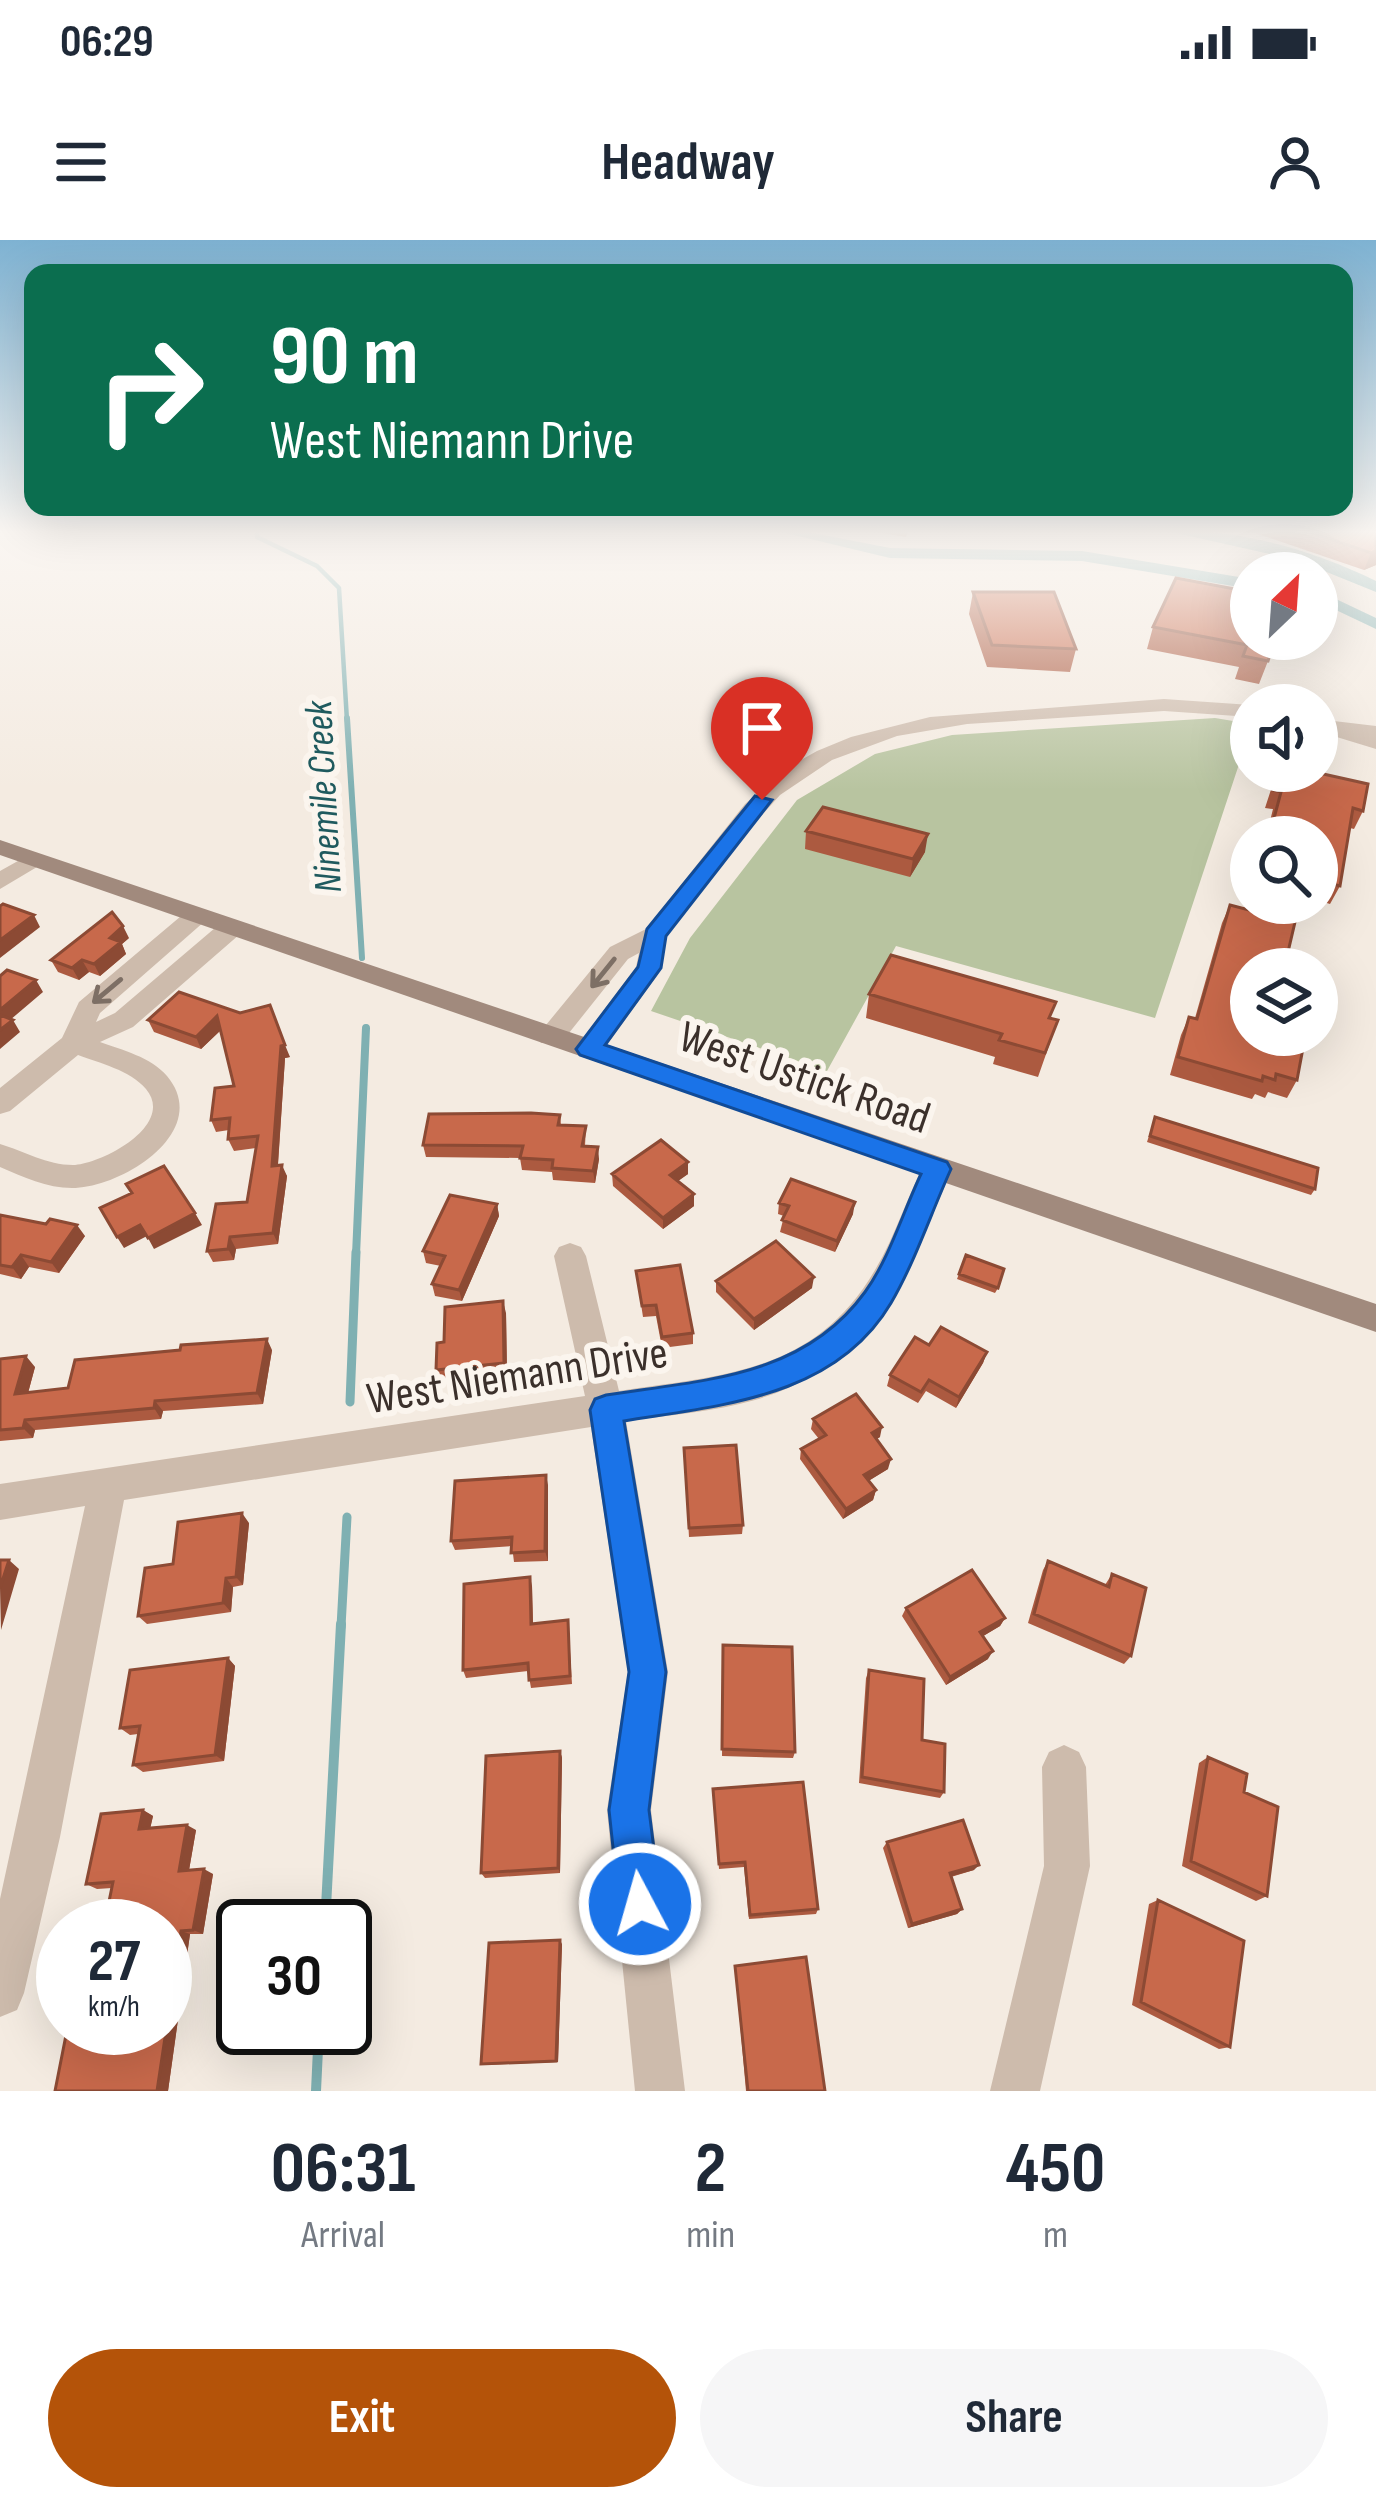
<!DOCTYPE html>
<style>
:root{--surface:#fff;--page:#f6f6f7;--text:#1f2937;--muted:#747a83;--accent:#b45309}
body{margin:0;font-family:"Sofia Sans Condensed",sans-serif;background:var(--page);color:var(--text);height:100vh;display:flex;flex-direction:column;font-size:45px;white-space:nowrap}
*{box-sizing:border-box;margin:0}
p{font-size:39px;color:var(--muted)}
.icon{flex:none;width:66px;height:66px;fill:none;stroke:currentColor;stroke-width:2;stroke-linecap:round;stroke-linejoin:round}
.map{position:relative;height:1851px;overflow:hidden}
.sheet{display:flex;flex-direction:column;background:var(--surface);flex:1}
.sheet>*{flex:none}
.hud{position:absolute;left:24px;top:24px;width:1329px;height:252px;border-radius:24px;box-shadow:0 12px 48px #0002;background:#0b6e4f;color:#fff;overflow:hidden}
.needle{width:78px;rotate:25deg}
.controls{position:absolute;left:1230px;top:312px;display:grid;gap:24px}
.controls a{display:grid;place-items:center;width:108px;height:108px;border-radius:50%;background:var(--surface);box-shadow:0 12px 48px #0002;font-size:60px}
.speed{position:absolute;left:36px;top:1659px;display:flex;gap:24px;font-size:60px;font-weight:700;text-align:center}
.speed>*{display:grid;place-content:center;width:156px;height:156px;border-radius:50%;background:var(--surface);box-shadow:0 12px 48px #0002;line-height:1}
.speed small{font-size:30px;font-weight:400}
.speed .limit{border:6px solid #111;border-radius:18px;background:#fff;color:#111}
.pin{position:absolute;display:grid;place-items:center;width:102px;height:102px;color:#fff;margin:-123px -51px;border-radius:50% 50% 50% 0;rotate:-45deg;box-shadow:0 0 12px #0007}
.pin .icon{rotate:45deg}
.me{position:absolute;width:132px;margin:-66px;rotate:354deg;stroke-linejoin:round;filter:drop-shadow(0 0 9px #0008)}
.turn{display:flex;align-items:center;gap:42px;height:252px;padding:0 48px;font-size:54px}
.turn .icon{width:156px;height:156px;stroke-width:2.5}
.turn b{display:block;font-size:84px;line-height:102px}
.eta{display:flex;justify-content:space-evenly;align-items:center;height:204px;text-align:center}
.eta b{font-size:72px;font-weight:700;line-height:84px}
.button{display:flex;gap:24px;margin-top:auto;padding:24px 48px}
.button a{flex:1;height:138px;border-radius:72px;background:var(--accent);color:#fff;font-size:48px;font-weight:700;line-height:138px;text-align:center}
.button a+a{background:var(--page);color:var(--text)}
.status{display:flex;justify-content:space-between;align-items:center;height:84px;padding:0 60px;background:var(--surface);direction:ltr}
.status svg{height:33px;fill:currentColor}
header{display:flex;justify-content:space-between;align-items:center;height:156px;padding:0 48px;background:var(--surface);font-size:54px;font-weight:700}
.map>svg:first-child{display:block}
</style>
<div class="status"><b>06:29</b><svg viewBox="0 0 49 12"><path d="M0 12V9h3v3zM5 12V6h3v6zM10 12V3h3v9zM15 12V0h3v12zM26 1h20v11H26zM47 4h2v5h-2z"/></svg></div>
<header><svg class="icon" aria-label="menu" viewBox="0 0 24 24"><path d="M4 6h16M4 12h16M4 18h16"/></svg>Headway<svg class="icon" aria-label="person" viewBox="0 0 24 24"><circle cx="12" cy="8" r="4"/><path d="M4 21q1-7 8-7t8 7"/></svg></header>
<div class="map">
<svg width="1376" height="1851" viewBox="0 0 1376 1851">
<rect width="100%" height="100%" fill="#f4ebe1"/>
<path fill="#b8c4a0" d="M 1215,478 L 1251,484 L 1251,488 L 1155,778 L 896,706 L 827,831 L 651,771 L 690,698 L 797,560 L 875,514 L 952,495 Z"/>
<g fill="none" stroke-linecap="round" stroke-linejoin="round">
<path stroke="#7fb0b2" stroke-width="4.5" d="M 257,291 L 257,297 L 317,326 L 339,348 L 347,481"/>
<path stroke="#7fb0b2" stroke-width="6" d="M 347,478 L 362,718"/>
<path stroke="#7fb0b2" stroke-width="8" d="M 356,1015 L 366,788"/>
<path stroke="#7fb0b2" stroke-width="9" d="M 350,1162 L 356,1012
M 341,1387 L 347,1277"/>
<path stroke="#7fb0b2" stroke-width="10" d="M 325,1686 L 341,1384
M 316,1851 L 319,1788"/>
<path fill="#7fb0b2" fill-rule="evenodd" d="M 777,291 L 803,291 L 890,308 L 1082,311 L 1251,339 L 1251,349 L 1082,321 L 890,318 Z
M 1167,291 C 1237,288 1313,310 1376,341 L 1376,352 L 1297,320 Z
M 1317,350 L 1376,378 L 1376,389 L 1317,361 Z"/>
<path fill="#cdbbac" fill-rule="evenodd" d="M 1164,459 L 1251,465 L 1251,477 L 1164,471 L 967,484 L 897,496 L 832,520 L 780,555 L 727,614 L 667,696 L 658,734 L 599,816 L 579,816 L 575,809 L 636,727 L 639,713 L 628,719 L 561,803 L 541,803 L 537,796 L 610,707 L 646,689 L 745,564 L 785,529 L 817,511 L 851,497 L 930,477 Z
M 1317,479 L 1376,486 L 1376,509 L 1317,491 Z
M 34,612 L 46,619 L 42,624 L 0,649 L 0,631 Z
M 196,668 L 208,676 L 205,681 L 100,773 L 96,782 L 115,773 L 222,682 L 240,682 L 243,688 L 240,694 L 133,787 L 100,802 C 122,810 151,817 167,836 C 213,891 122,948 72,948 C 47,948 23,937 0,927 L 0,904 C 24,911 47,925 73,925 C 102,924 176,885 146,849 C 130,830 99,823 78,815 L 10,871 L 0,874 L 0,848 L 62,798 L 79,762 L 187,671 Z
M 937,917 L 948,921 L 952,929 C 908,1033 875,1125 755,1160 C 714,1172 668,1175 626,1181 L 668,1432 L 651,1570 L 685,1851 L 635,1851 L 607,1570 L 628,1432 L 591,1187 L 124,1260 L 60,1597 L 24,1753 L 17,1770 L 0,1777 L 0,1659 L 85,1266 L 0,1280 L 0,1244 L 585,1156 L 554,1016 L 559,1007 L 570,1003 L 581,1007 L 586,1016 L 619,1151 C 724,1135 815,1133 875,1030 C 896,995 907,956 926,921 Z
M 1064,1505 L 1079,1512 L 1086,1527 L 1090,1626 L 1040,1851 L 990,1851 L 1044,1626 L 1042,1527 L 1049,1512 Z"/>
<path fill="#a18a7d" fill-rule="evenodd" d="M 0,600 L 1376,1064 L 1376,1092 L 0,615 Z"/>
</g>
<path fill="#ac5a40" d="M 870,291 L 908,291 L 906,297 Z
M 1249,291 L 1376,291 L 1376,325 L 1364,330 Z
M 1176,338 L 1268,421 L 1259,444 L 1235,439 L 1239,427 L 1147,409 L 1153,387 Z
M 973,352 L 1076,409 L 1070,432 L 987,427 L 969,374 Z
M 1277,531 L 1310,531 L 1363,571 L 1354,589 L 1350,588 L 1340,646 L 1330,664 L 1317,660 L 1317,597 L 1266,597 L 1273,569 L 1265,568 Z
M 806,591 L 925,612 L 910,637 L 805,609 Z
M 1230,665 L 1268,798 L 1297,840 L 1287,858 L 1268,852 L 1265,858 L 1255,854 L 1252,859 L 1170,835 L 1181,795 L 1189,777 L 1195,778 L 1222,683 Z
M 129,698 L 122,704 L 126,714 L 100,736 L 89,732 L 79,740 L 58,732 L 51,720 Z
M 179,752 L 290,817 L 285,818 L 278,925 L 287,936 L 278,1004 L 236,1009 L 234,1020 L 213,1022 L 207,1011 L 247,962 L 256,908 L 234,911 L 228,899 L 229,890 L 216,892 L 211,880 L 234,846 L 221,790 L 201,809 L 154,792 L 148,780 Z
M 869,754 L 1056,762 L 1050,778 L 1058,780 L 1038,837 L 993,824 L 995,817 L 866,778 Z
M 560,875 L 561,885 L 586,886 L 585,906 L 599,919 L 595,943 L 553,940 L 552,932 L 522,930 L 520,918 L 426,917 L 423,905 Z
M 1155,877 L 1315,949 L 1311,955 L 1147,902 Z
M 612,934 L 688,934 L 677,941 L 694,966 L 663,989 L 613,946 Z
M 779,963 L 853,974 L 835,1012 L 780,992 L 784,976 L 778,974 Z
M 497,964 L 499,976 L 462,1061 L 435,1056 L 432,1044 L 441,1026 L 426,1023 L 423,1011 Z
M 0,975 L 85,996 L 59,1033 L 29,1027 L 21,1039 L 0,1034 Z
M 966,1015 L 998,1048 L 995,1053 L 957,1039 Z
M 636,1031 L 693,1093 L 693,1104 L 662,1108 L 656,1076 L 643,1077 Z
M 716,1041 L 812,1048 L 754,1090 L 716,1052 Z
M 506,1073 L 507,1134 L 439,1140 L 436,1130 L 444,1102 Z
M 272,1110 L 263,1164 L 163,1171 L 161,1179 L 35,1190 L 33,1198 L 0,1201 L 0,1119 L 35,1127 L 28,1153 L 68,1148 Z
M 987,1112 L 983,1123 L 956,1168 L 926,1151 L 918,1163 L 887,1146 L 890,1135 Z
M 813,1179 L 880,1197 L 876,1199 L 888,1229 L 868,1241 L 876,1250 L 873,1260 L 843,1279 L 800,1219 L 801,1209 L 819,1199 L 811,1189 Z
M 684,1208 L 743,1285 L 742,1294 L 689,1297 Z
M 548,1245 L 548,1321 L 514,1322 L 512,1306 L 455,1310 L 451,1301 Z
M 249,1283 L 243,1345 L 233,1347 L 231,1372 L 147,1384 L 138,1376 L 173,1324 Z
M 1048,1321 L 1105,1345 L 1112,1334 L 1131,1416 L 1124,1424 L 1028,1383 L 1043,1330 Z
M 532,1346 L 533,1384 L 568,1380 L 572,1444 L 531,1448 L 528,1431 L 466,1438 L 463,1430 Z
M 906,1368 L 1005,1378 L 1000,1386 L 983,1396 L 988,1419 L 946,1445 L 902,1376 Z
M 723,1405 L 795,1512 L 793,1518 L 722,1516 Z
M 228,1418 L 235,1426 L 224,1521 L 143,1532 L 133,1525 L 138,1494 L 130,1495 L 120,1488 Z
M 869,1430 L 922,1500 L 944,1552 L 940,1558 L 859,1543 L 866,1438 Z
M 560,1511 L 562,1518 L 560,1633 L 485,1638 L 481,1633 Z
M 1208,1517 L 1244,1552 L 1267,1656 L 1256,1661 L 1182,1626 L 1199,1523 Z
M 713,1549 L 818,1669 L 816,1674 L 749,1679 L 744,1627 L 719,1629 Z
M 143,1570 L 153,1576 L 150,1588 L 196,1590 L 189,1630 L 213,1634 L 203,1694 L 190,1694 L 168,1851 L 55,1851 L 165,1788 L 112,1648 L 97,1649 L 86,1644 Z
M 887,1602 L 974,1630 L 951,1637 L 962,1669 L 957,1674 L 908,1688 L 883,1608 Z
M 1158,1660 L 1230,1807 L 1219,1809 L 1132,1765 L 1149,1664 Z
M 562,1704 L 558,1822 L 485,1825 L 481,1824 Z
M 735,1726 L 825,1851 L 746,1851 Z"/>
<path fill="#8c4a34" d="M 1376,311 L 1376,325 L 1364,330 L 1371,313 Z
M 928,594 L 925,612 L 910,637 L 913,619 Z
M 34,675 L 40,687 L 0,718 L 0,700 Z
M 123,686 L 129,698 L 122,704 L 126,714 L 100,736 L 94,724 L 110,698 Z
M 82,720 L 89,732 L 79,740 L 72,728 Z
M 36,740 L 43,752 L 3,786 L 0,781 L 0,770 Z
M 217,776 L 223,788 L 201,809 L 196,797 Z
M 13,780 L 20,792 L 0,809 L 0,790 Z
M 285,805 L 290,817 L 285,818 L 277,937 L 272,926 L 281,806 Z
M 598,907 L 599,919 L 595,943 L 593,931 Z
M 688,922 L 688,934 L 670,947 L 670,935 Z
M 282,925 L 287,936 L 278,1004 L 273,993 Z
M 694,954 L 694,966 L 663,989 L 663,978 Z
M 855,962 L 853,974 L 835,1012 L 837,1001 Z
M 497,964 L 499,976 L 462,1061 L 459,1050 Z
M 195,973 L 202,985 L 154,1009 L 148,998 Z
M 77,985 L 85,996 L 59,1033 L 51,1022 Z
M 140,985 L 147,996 L 124,1008 L 117,997 Z
M 230,997 L 236,1009 L 234,1020 L 228,1009 Z
M 21,1015 L 29,1027 L 21,1039 L 12,1027 Z
M 814,1037 L 812,1048 L 754,1090 L 754,1079 Z
M 503,1061 L 506,1073 L 507,1134 L 504,1123 Z
M 267,1099 L 272,1110 L 263,1164 L 257,1153 Z
M 987,1112 L 983,1123 L 956,1168 L 959,1157 Z
M 26,1116 L 35,1127 L 25,1164 L 15,1154 Z
M 155,1161 L 163,1171 L 161,1179 L 154,1168 Z
M 25,1180 L 35,1190 L 33,1198 L 23,1188 Z
M 882,1187 L 880,1197 L 869,1204 L 872,1193 Z
M 891,1219 L 888,1229 L 862,1245 L 864,1235 Z
M 546,1235 L 548,1245 L 548,1321 L 545,1311 Z
M 876,1250 L 873,1260 L 843,1279 L 846,1269 Z
M 242,1273 L 249,1283 L 243,1345 L 236,1337 Z
M 9,1320 L 19,1329 L 1,1390 L 0,1348 Z
M 530,1337 L 532,1346 L 533,1393 L 531,1384 Z
M 226,1338 L 233,1347 L 231,1372 L 223,1363 Z
M 1005,1378 L 1000,1386 L 975,1401 L 980,1392 Z
M 993,1411 L 988,1419 L 946,1445 L 950,1437 Z
M 228,1418 L 235,1426 L 224,1521 L 215,1515 Z
M 560,1511 L 562,1518 L 560,1633 L 558,1628 Z
M 143,1570 L 153,1576 L 149,1594 L 139,1589 Z
M 187,1585 L 196,1590 L 188,1636 L 179,1631 Z
M 979,1625 L 974,1630 L 945,1638 L 950,1633 Z
M 204,1629 L 213,1634 L 203,1694 L 193,1690 Z
M 962,1669 L 957,1674 L 908,1688 L 912,1684 Z
M 181,1691 L 190,1694 L 168,1851 L 157,1851 Z
M 560,1700 L 562,1704 L 558,1822 L 556,1821 Z"/>
<path fill="#c8694b" stroke="#8c4a34" stroke-width="3" d="M 1307,291 L 1376,291 L 1376,311 L 1371,313 Z
M 1176,338 L 1251,352 L 1251,399 L 1275,399 L 1268,421 L 1243,416 L 1247,405 L 1153,387 Z
M 973,352 L 1054,352 L 1076,409 L 992,405 Z
M 1278,531 L 1310,531 L 1368,544 L 1363,571 L 1353,568 L 1340,646 L 1317,640 L 1317,597 L 1269,597 L 1281,552 L 1273,550 Z
M 823,567 L 928,594 L 913,619 L 806,591 Z
M 3,664 L 34,675 L 0,700 L 0,666 Z
M 1230,665 L 1295,682 L 1284,729 L 1251,729 L 1251,795 L 1269,795 L 1268,798 L 1303,808 L 1297,840 L 1276,834 L 1275,840 L 1263,836 L 1262,841 L 1178,817 L 1189,777 L 1197,779 Z
M 112,672 L 123,686 L 110,698 L 121,702 L 94,724 L 82,720 L 72,728 L 51,720 Z
M 891,715 L 1056,762 L 1049,778 L 1058,780 L 1045,813 L 999,800 L 1002,794 L 869,754 Z
M 7,730 L 36,740 L 0,770 L 0,736 Z
M 179,752 L 240,773 L 270,765 L 285,805 L 281,806 L 272,926 L 282,925 L 273,993 L 230,997 L 228,1009 L 207,1011 L 216,964 L 247,962 L 258,896 L 228,899 L 230,878 L 211,880 L 215,848 L 234,846 L 217,776 L 196,797 L 148,780 Z
M 0,775 L 13,780 L 0,790 Z
M 531,873 L 560,875 L 558,885 L 586,886 L 582,906 L 598,907 L 593,931 L 552,928 L 553,920 L 520,918 L 523,906 L 423,905 L 429,874 Z
M 1155,877 L 1318,928 L 1315,949 L 1150,896 Z
M 661,900 L 688,922 L 670,935 L 694,954 L 663,978 L 612,934 Z
M 164,926 L 195,973 L 148,998 L 140,985 L 117,997 L 100,968 L 132,953 L 126,944 Z
M 791,939 L 855,962 L 837,1001 L 782,980 L 789,966 L 779,963 Z
M 450,955 L 497,964 L 459,1050 L 432,1044 L 445,1016 L 423,1011 Z
M 0,975 L 46,984 L 50,979 L 77,985 L 51,1022 L 21,1015 L 12,1027 L 0,1025 Z
M 776,1001 L 814,1037 L 754,1079 L 716,1041 Z
M 966,1015 L 1004,1029 L 998,1048 L 959,1034 Z
M 680,1025 L 693,1093 L 662,1097 L 656,1065 L 642,1066 L 636,1031 Z
M 503,1061 L 504,1123 L 436,1130 L 437,1103 L 444,1102 L 445,1067 Z
M 941,1087 L 987,1112 L 959,1157 L 929,1140 L 921,1152 L 890,1135 L 915,1097 L 929,1105 Z
M 267,1099 L 257,1153 L 155,1161 L 154,1168 L 25,1180 L 23,1188 L 0,1190 L 0,1119 L 26,1116 L 15,1154 L 68,1148 L 75,1120 L 180,1110 L 181,1105 Z
M 856,1154 L 882,1187 L 872,1193 L 891,1219 L 864,1235 L 876,1250 L 846,1269 L 801,1209 L 826,1195 L 813,1179 Z
M 736,1205 L 743,1285 L 689,1288 L 684,1208 Z
M 546,1235 L 545,1311 L 511,1313 L 512,1297 L 451,1301 L 455,1241 Z
M 242,1273 L 236,1337 L 226,1338 L 223,1363 L 138,1376 L 145,1328 L 173,1324 L 178,1282 Z
M 0,1320 L 9,1320 L 0,1348 Z
M 1048,1321 L 1109,1347 L 1112,1334 L 1146,1348 L 1131,1416 L 1034,1374 Z
M 972,1330 L 1005,1378 L 980,1392 L 993,1411 L 950,1437 L 906,1368 Z
M 530,1337 L 531,1384 L 568,1380 L 570,1436 L 529,1440 L 528,1423 L 463,1430 L 464,1344 Z
M 723,1405 L 792,1407 L 795,1512 L 722,1509 Z
M 228,1418 L 215,1515 L 133,1525 L 140,1486 L 120,1488 L 130,1430 Z
M 869,1430 L 924,1439 L 922,1500 L 945,1504 L 944,1552 L 862,1537 Z
M 560,1511 L 558,1628 L 481,1633 L 486,1516 Z
M 1208,1517 L 1247,1534 L 1244,1552 L 1278,1567 L 1267,1656 L 1191,1621 Z
M 803,1542 L 818,1669 L 750,1675 L 745,1622 L 719,1624 L 713,1549 Z
M 143,1570 L 139,1589 L 187,1585 L 179,1631 L 204,1629 L 193,1690 L 181,1691 L 157,1851 L 55,1851 L 67,1790 L 82,1788 L 165,1788 L 165,1686 L 104,1686 L 113,1642 L 86,1644 L 101,1574 Z
M 963,1580 L 979,1625 L 950,1633 L 962,1669 L 912,1684 L 887,1602 Z
M 1158,1660 L 1244,1701 L 1230,1807 L 1141,1762 Z
M 560,1700 L 556,1821 L 481,1824 L 489,1703 Z
M 806,1717 L 825,1851 L 748,1851 L 735,1726 Z"/>
<defs><path id="oneway-shaft" d="M-6 0H5M1.5-3L5.5 0L1.5 3" fill="none" stroke-width="1.6" stroke-linecap="round" stroke-linejoin="round" transform="scale(3)"/></defs>
<g stroke="#7d6f65">
<use href="#oneway-shaft" transform="translate(603 733) rotate(129)"/>
<use href="#oneway-shaft" transform="translate(107 751) rotate(140)"/>
</g>
<linearGradient id="sky" x2="0" y2="1"><stop stop-color="#7eb2d2"/><stop offset="0.53" stop-color="#faf6f2"/><stop offset="1" stop-color="#faf6f2" stop-opacity="0"/></linearGradient>
<rect width="1376" height="550" fill="url(#sky)"/>
<path fill="#1a73e8" stroke="#114b97" stroke-width="3" d="M 755,556 L 772,560 L 666,696 L 661,728 L 605,805 L 947,922 L 951,929 C 931,973 915,1022 891,1063 C 835,1158 721,1165 624,1181 L 666,1432 L 649,1570 L 661,1664 L 654,1679 L 640,1685 L 625,1679 L 619,1664 L 609,1570 L 629,1432 L 590,1170 L 595,1159 L 606,1155 C 702,1140 803,1138 865,1052 C 889,1019 903,972 921,934 L 580,815 L 576,809 L 638,727 L 647,689 Z"/>
<g text-anchor="middle" stroke-width="12" stroke-linejoin="round" paint-order="stroke">
<g font-size="39" font-style="italic" fill="#1f5a5e" stroke="#fbf5ee">
<text transform="translate(322 557) rotate(-93)" y="14">Ninemile Creek</text>
</g>
<g font-size="45" fill="#3b302b" stroke="#fbf5ee">
<text transform="translate(805 836) rotate(19)" y="16">West Ustick Road</text>
<text transform="translate(517 1134) rotate(-9)" y="16">West Niemann Drive</text>
</g>
</g>
</svg>
<div class="controls">
<a><svg class="needle" viewBox="-14 -14 28 28"><path d="M0-13l5 13h-10z" fill="#e53935"/><path d="M0 13l5-13h-10z" fill="#747a83"/></svg></a>
<a><svg class="icon" aria-label="sound" viewBox="0 0 24 24"><path d="M4 9h4l5-4v14l-5-4H4zM17 9q2 3 0 6"/></svg></a>
<a><svg class="icon" aria-label="search" viewBox="0 0 24 24"><circle cx="10" cy="10" r="6"/><path d="M15 15l6 6"/></svg></a>
<a><svg class="icon" aria-label="layers" viewBox="0 0 24 24"><path d="M12 4l9 5-9 5-9-5zM3 14l9 5 9-5"/></svg></a>
</div>
<div class="speed"><div>27<small>km/h</small></div><div class="limit">30</div></div>
<div class="pin" style="left:762px;top:560px;background:#d93025"><svg class="icon" aria-label="arrive" viewBox="0 0 24 24"><path d="M6 21V4h12l-3 4 3 4H6"/></svg></div>
<svg class="me" style="left:640px;top:1664px" viewBox="-20 -20 40 40"><circle r="17" fill="#1a73e8" stroke="#fff" stroke-width="3"/><path d="M0-11L8 9 0 5-8 9z" fill="#fff"/></svg>
<div class="hud">
<div class="turn"><svg class="icon" aria-label="right" viewBox="0 0 24 24"><path d="M7 20v-9h11M14 6l5 5-5 5"/></svg><div><b>90 m</b>West Niemann Drive</div></div>
</div>
</div>
<section class="sheet">
<div class="eta">
<div><b>06:31</b><p>Arrival</p></div>
<div><b>2</b><p>min</p></div>
<div><b>450</b><p>m</p></div>
</div>
<div class="button"><a>Exit</a><a>Share</a></div>
</section>
